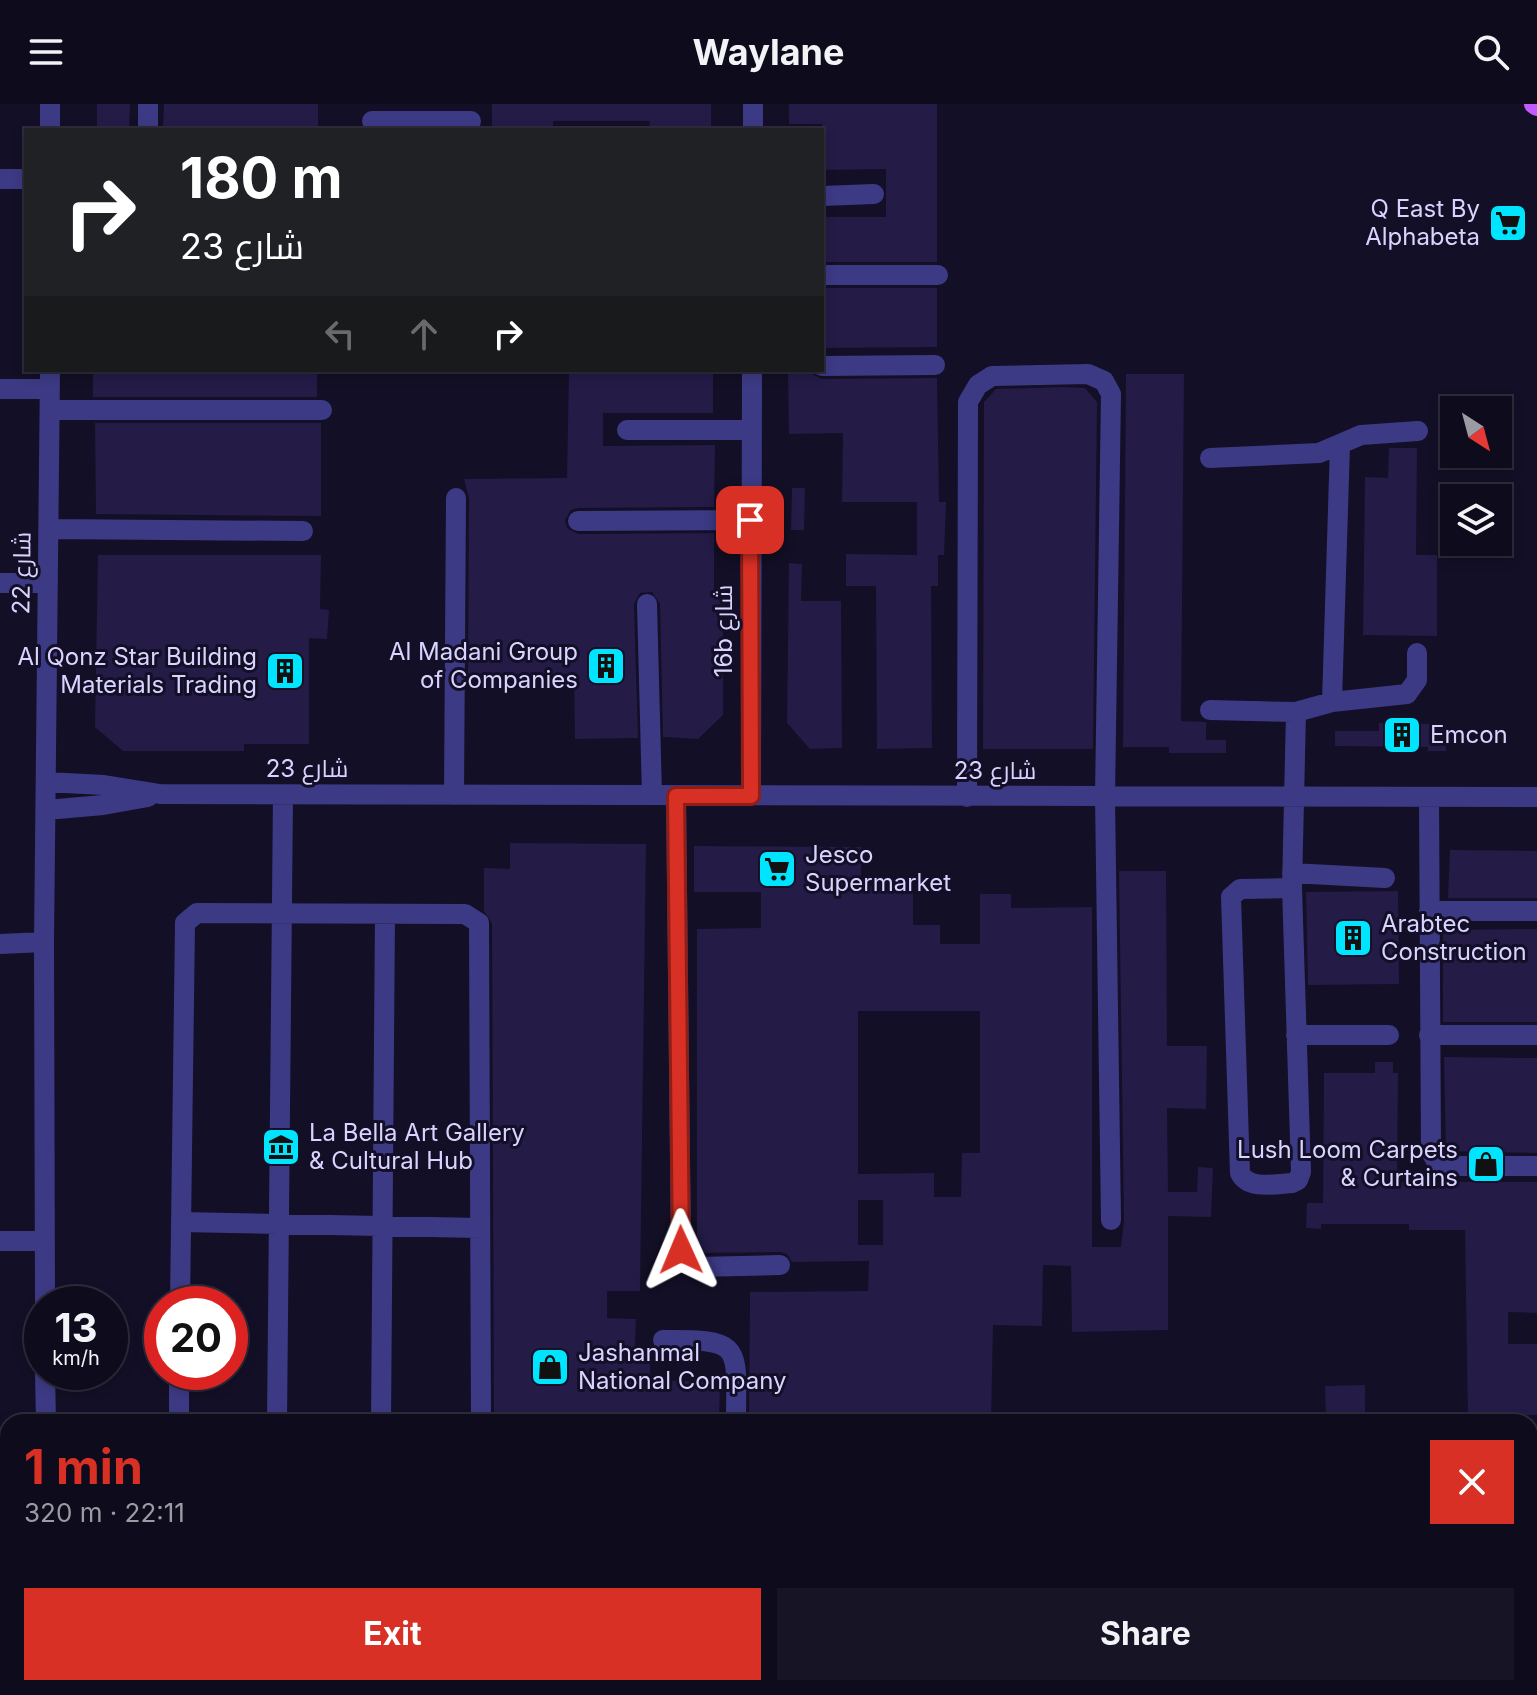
<!DOCTYPE html>
<meta charset="utf-8">
<style>
:root{--surface:#0e0b1c;--page:#171425;--text:#f1f3f6;--muted:#9b9ba3;--line:#2e2b3b;--accent:#d93025}
body{margin:0;font-family:Inter,Cairo,sans-serif;background:var(--page);color:var(--text);height:100vh;display:flex;flex-direction:column;font-size:30px;white-space:nowrap}
*{box-sizing:border-box;margin:0}
p{font-size:26px;color:var(--muted)}
.icon{flex:none;width:44px;height:44px;fill:none;stroke:currentColor;stroke-width:2;stroke-linecap:round;stroke-linejoin:round}
.map{position:relative;flex:1;overflow:hidden}
.details{position:absolute;left:0px;top:1310px;width:1538px;height:282px;display:flex;flex-direction:column;background:var(--surface);border-radius:24px 24px 0 0;box-shadow:0 4px 12px #0003,0 0 0 2px var(--line)}
.details>*{flex:none}
.top-card{position:absolute;left:24px;top:24px;width:800px;height:244px;border-radius:0px;box-shadow:0 4px 12px #0003,0 0 0 2px var(--line);background:#202124;color:#fff;overflow:hidden}
.needle{width:52px;rotate:144deg}
.buttons{position:absolute;left:1440px;top:292px;display:grid;gap:16px}
.buttons a{display:grid;place-items:center;width:72px;height:72px;border-radius:0px;background:var(--surface);box-shadow:0 4px 12px #0003,0 0 0 2px var(--line);font-size:40px}
.speed{position:absolute;left:24px;top:1182px;display:flex;gap:16px;font-size:40px;font-weight:700;text-align:center}
.speed>*{display:grid;place-content:center;width:104px;height:104px;border-radius:50%;background:var(--surface);box-shadow:0 4px 12px #0003,0 0 0 2px var(--line);line-height:1}
.speed small{font-size:20px;font-weight:400}
.speed .limit{border:12px solid #d22;background:#fff;color:#111}
.pin{position:absolute;display:grid;place-items:center;width:68px;height:68px;color:#fff;margin:-34px;border-radius:16px;box-shadow:0 4px 12px #0006}
.me{position:absolute;width:88px;margin:-44px;rotate:359deg;stroke-linejoin:round;filter:drop-shadow(0 0 6px #0008)}
.turn{display:flex;align-items:center;gap:28px;height:168px;padding:0 24px;font-size:36px}
.turn .icon{width:104px;height:104px;stroke-width:2.5}
.turn b{display:block;font-size:56px;line-height:68px}
.lanes{display:flex;align-items:center;height:76px;padding:0 24px;background:#0003;justify-content:center;gap:40px;direction:ltr}
.lanes .off{opacity:.35}
.round{display:grid;place-items:center;flex:none;width:84px;height:84px;border-radius:0px;background:var(--page)}
.headline{display:flex;align-items:center;justify-content:space-between;height:136px;padding:0 24px}
h1{font-size:48px;font-weight:700;line-height:60px;color:var(--accent)}
.cta{display:flex;gap:16px;margin-top:auto;padding:16px 24px}
.cta a{flex:1;height:92px;border-radius:0px;background:var(--accent);color:#fff;font-size:32px;font-weight:700;line-height:92px;text-align:center}
.cta a+a{background:var(--page);color:var(--text)}
header{display:flex;justify-content:space-between;align-items:center;height:104px;padding:0 24px;background:var(--surface);font-size:36px;font-weight:700}
.map>svg:first-child{display:block}
</style>
<header><svg class="icon" aria-label="menu" viewBox="0 0 24 24"><path d="M4 6h16M4 12h16M4 18h16"/></svg>Waylane<svg class="icon" aria-label="search" viewBox="0 0 24 24"><circle cx="10" cy="10" r="6"/><path d="M15 15l6 6"/></svg></header>
<div class="map">
<svg width="1537" height="1591" viewBox="0 0 1537 1591">
<rect width="100%" height="100%" fill="#130f26"/>
<path fill="#241b47" fill-rule="evenodd" d="M 97,0 L 130,0 L 129,26 L 97,26 Z
M 164,0 L 318,0 L 318,26 L 163,24 Z
M 492,0 L 711,0 L 711,24 L 649,24 L 650,17 L 553,17 L 553,24 L 492,24 Z
M 789,0 L 937,0 L 937,158 L 822,158 L 822,113 L 886,113 L 886,65 L 822,66 L 822,20 L 789,20 Z
M 822,184 L 937,184 L 937,243 L 822,244 Z
M 569,266 L 713,266 L 713,309 L 603,309 L 603,342 L 715,341 L 714,403 L 578,404 L 571,406 L 565,416 L 567,424 L 578,430 L 714,429 L 714,489 L 723,489 L 723,611 L 698,635 L 663,633 L 660,500 L 652,488 L 640,489 L 634,500 L 638,634 L 575,635 L 574,570 L 468,570 L 469,394 L 464,375 L 567,374 Z
M 93,268 L 317,269 L 317,293 L 93,293 Z
M 788,270 L 812,270 L 822,275 L 937,274 L 939,398 L 946,398 L 944,451 L 938,451 L 938,482 L 931,482 L 932,644 L 877,645 L 876,482 L 846,482 L 846,450 L 917,451 L 917,398 L 842,398 L 843,329 L 789,330 Z
M 1126,270 L 1184,270 L 1181,617 L 1206,618 L 1206,636 L 1226,636 L 1226,649 L 1169,649 L 1169,643 L 1123,643 Z
M 1065,283 L 1085,284 L 1097,298 L 1093,645 L 983,645 L 984,298 L 996,285 Z
M 95,319 L 321,319 L 321,412 L 96,410 Z
M 1389,344 L 1417,344 L 1416,451 L 1437,451 L 1437,532 L 1363,531 L 1365,373 L 1388,374 Z
M 792,384 L 805,384 L 804,426 L 791,426 Z
M 98,451 L 321,451 L 320,505 L 329,506 L 327,535 L 309,534 L 309,640 L 244,640 L 244,647 L 123,647 L 95,623 Z
M 789,459 L 802,460 L 801,497 L 841,497 L 842,644 L 810,645 L 787,619 Z
M 1379,619 L 1446,620 L 1446,647 L 1428,647 L 1428,643 L 1335,642 L 1335,627 L 1379,627 Z
M 510,739 L 646,740 L 640,1187 L 607,1187 L 607,1214 L 636,1215 L 634,1258 L 650,1259 L 650,1277 L 720,1277 L 719,1318 L 494,1318 L 492,819 L 484,807 L 484,764 L 510,765 Z
M 694,742 L 861,743 L 861,782 L 913,782 L 913,821 L 940,821 L 940,840 L 980,840 L 980,790 L 1011,790 L 1011,804 L 1092,803 L 1092,1143 L 1121,1143 L 1124,1116 L 1119,767 L 1166,767 L 1167,942 L 1207,942 L 1206,1005 L 1167,1004 L 1168,1088 L 1197,1088 L 1198,1063 L 1213,1064 L 1211,1113 L 1168,1112 L 1168,1226 L 1072,1228 L 1071,1162 L 1043,1161 L 1042,1222 L 993,1221 L 991,1318 L 749,1318 L 750,1188 L 868,1187 L 869,1157 L 792,1158 L 787,1150 L 780,1148 L 697,1149 L 697,825 L 761,824 L 761,788 L 694,788 ZM 858,907 L 980,907 L 980,1049 L 962,1049 L 961,1093 L 934,1093 L 934,1069 L 858,1070 ZM 858,1096 L 883,1096 L 883,1141 L 858,1141 Z
M 1450,746 L 1537,747 L 1537,794 L 1448,794 Z
M 1398,787 L 1399,880 L 1308,881 L 1306,788 Z
M 1537,825 L 1537,918 L 1443,918 L 1443,826 Z
M 1444,953 L 1537,954 L 1537,1049 L 1446,1047 Z
M 1375,958 L 1393,958 L 1393,969 L 1398,969 L 1397,1078 L 1537,1078 L 1537,1209 L 1508,1208 L 1508,1240 L 1537,1240 L 1537,1311 L 1509,1311 L 1509,1318 L 1468,1318 L 1465,1126 L 1409,1126 L 1409,1120 L 1321,1120 L 1321,1125 L 1306,1124 L 1307,1099 L 1323,1099 L 1324,969 L 1375,969 Z
M 1365,1281 L 1365,1318 L 1326,1318 L 1325,1282 Z"/>
<g fill="none" stroke-linecap="round" stroke-linejoin="round">
<path stroke="#3d3a85" stroke-width="20" d="M 372,17 L 471,17
M 50,26 L 50,0
M 148,26 L 148,0
M 753,26 L 753,0
M 0,75 L 26,75
M 822,92 L 874,90
M 822,171 L 938,171
M 822,262 L 935,261
M 0,285 L 50,285
M 50,306 L 322,306
M 627,326 L 751,326
M 1210,354 L 1319,349 L 1361,331 L 1418,327
M 578,417 L 750,416
M 49,425 L 303,427
M 0,479 L 48,479
M 647,500 L 652,691
M 1332,598 L 1340,341
M 1210,606 L 1296,608 L 1332,598 L 1407,590 L 1417,576 L 1417,549
M 46,678 L 104,681 L 160,690 L 1537,693
M 454,691 L 456,394
M 676,692 L 681,1146 L 686,1158 L 697,1163 L 780,1161
M 751,692 L 752,266
M 967,693 L 968,298 L 978,281 L 992,272 L 1088,270 L 1104,277 L 1111,290 L 1105,693 L 1111,1116
M 1429,694 L 1431,1048 L 1436,1057 L 1445,1062 L 1537,1062
M 46,706 L 103,701 L 148,693
M 1292,769 L 1385,774
M 1292,784 L 1240,785 L 1231,793 L 1240,1069 C 1248,1086 1276,1080 1292,1079 L 1298,1076 L 1301,1068 L 1292,784 L 1296,608
M 1429,807 L 1537,807
M 0,840 L 44,838
M 1296,931 L 1389,931
M 1429,931 L 1537,931
M 181,1118 L 480,1124
M 0,1137 L 45,1137
M 45,1200 L 44,838 L 50,266
M 180,1200 L 185,819 L 197,809 L 465,810 L 479,819 L 481,1318
M 663,1236 C 745,1235 736,1242 736,1318
M 45,1268 L 46,1318
M 179,1318 L 179,1268
M 277,1318 L 283,691
M 381,1318 L 385,810
M 0,1349 L 8,1349
M 1530,1558 L 1537,1558
M 46,1591 L 46,1584
M 439,1591 L 439,1584
M 825,1591 L 825,1584
M 927,1591 L 927,1584
M 1273,1591 L 1274,1584
M 1355,1591 L 1356,1584"/>
<path stroke="#c25bff" stroke-width="20" d="M 1534,0 L 1537,2"/>
</g>
<g fill="none" stroke-linecap="round" stroke-linejoin="round">
<g stroke="#8d1f18" stroke-width="20">
<path id="route" d="M 681,1146 L 676,692 L 751,692 L 750,416"/>
</g>
<use href="#route" stroke="#d93025" stroke-width="14"/>
</g>
<defs>
<g id="supermarket-square" transform="scale(2)"><rect x="-9" y="-9" width="18" height="18" rx="4" fill="#00e5ff" stroke="#130f26"/><path d="M-6-5.5h2.5l.6 2H6L4.5 2H-2.5L-4.4-4H-6ZM-1.5 3.2a1.3 1.3 0 1 0 .1 0ZM3 3.2a1.3 1.3 0 1 0 .1 0Z" fill="#111"/></g>
<g id="building-square" transform="scale(2)"><rect x="-9" y="-9" width="18" height="18" rx="4" fill="#00e5ff" stroke="#130f26"/><path d="M-4-6H4V6H1V3H-1V6H-4ZM-2.5-4.3h1.7v1.8h-1.7ZM.8-4.3h1.7v1.8H.8ZM-2.5-1h1.7V.8h-1.7ZM.8-1h1.7V.8H.8Z" fill="#111"/></g>
<g id="museum-square" transform="scale(2)"><rect x="-9" y="-9" width="18" height="18" rx="4" fill="#00e5ff" stroke="#130f26"/><path d="M0-6L6-3V-2H-6V-3ZM-5-1h2V3h-2ZM-1-1h2V3h-2ZM3-1h2V3H3ZM-6 4H6V6H-6Z" fill="#111"/></g>
<g id="shop-square" transform="scale(2)"><rect x="-9" y="-9" width="18" height="18" rx="4" fill="#00e5ff" stroke="#130f26"/><path d="M-5-2.5h2.3a2.7 3.5 0 0 1 5.4 0H5L5.5 6h-11ZM-1.5-2.5h3a1.5 2.3 0 0 0-3 0Z" fill="#111"/></g>
</defs>
<g fill-rule="evenodd">
<use href="#supermarket-square" x="1508" y="119"/>
<use href="#building-square" x="606" y="562"/>
<use href="#building-square" x="285" y="567"/>
<use href="#building-square" x="1402" y="631"/>
<use href="#supermarket-square" x="777" y="765"/>
<use href="#building-square" x="1353" y="834"/>
<use href="#museum-square" x="281" y="1043"/>
<use href="#shop-square" x="1486" y="1060"/>
<use href="#shop-square" x="550" y="1263"/>
</g>
<g text-anchor="middle" stroke-width="6" stroke-linejoin="round" paint-order="stroke">
<g font-size="24" fill="#d9d4ff" stroke="#130f26" text-anchor="start">
<text x="1480" y="113" text-anchor="end">Q East By<tspan x="1480" dy="28">Alphabeta</tspan></text>
<text x="578" y="556" text-anchor="end">Al Madani Group<tspan x="578" dy="28">of Companies</tspan></text>
<text x="257" y="561" text-anchor="end">Al Qonz Star Building<tspan x="257" dy="28">Materials Trading</tspan></text>
<text x="1430" y="639">Emcon</text>
<text x="805" y="759">Jesco<tspan x="805" dy="28">Supermarket</tspan></text>
<text x="1381" y="828">Arabtec<tspan x="1381" dy="28">Construction</tspan></text>
<text x="309" y="1037">La Bella Art Gallery<tspan x="309" dy="28">&amp; Cultural Hub</tspan></text>
<text x="1458" y="1054" text-anchor="end">Lush Loom Carpets<tspan x="1458" dy="28">&amp; Curtains</tspan></text>
<text x="578" y="1257">Jashanmal<tspan x="578" dy="28">National Company</tspan></text>
</g>
<g font-size="24" fill="#d9d4ff" stroke="#130f26">
<text transform="translate(22 469) rotate(-89)" y="8">شارع 22</text>
<text transform="translate(724 527) rotate(-90)" y="8">16b شارع</text>
<text x="307" y="673">شارع 23</text>
<text x="995" y="675">شارع 23</text>
</g>
</g>
</svg>
<div class="buttons">
<a><svg class="needle" viewBox="-14 -14 28 28"><path d="M0-13l5 13h-10z" fill="#e53935"/><path d="M0 13l5-13h-10z" fill="#9b9ba3"/></svg></a>
<a><svg class="icon" aria-label="layers" viewBox="0 0 24 24"><path d="M12 4l9 5-9 5-9-5zM3 14l9 5 9-5"/></svg></a>
</div>
<div class="speed"><div>13<small>km/h</small></div><div class="limit">20</div></div>
<div class="pin" style="left:750px;top:416px;background:#d93025"><svg class="icon" aria-label="arrive" viewBox="0 0 24 24"><path d="M6 21V4h12l-3 4 3 4H6"/></svg></div>
<svg class="me" style="left:681px;top:1146px" viewBox="-20 -20 40 40"><path d="M0-17L14 15 0 8-14 15z" fill="#d93025" stroke="#fff" stroke-width="4"/></svg>
<div class="top-card">
<div class="turn"><svg class="icon" aria-label="right" viewBox="0 0 24 24"><path d="M7 20v-9h11M14 6l5 5-5 5"/></svg><div><b>180 m</b>شارع 23</div></div>
<div class="lanes"><svg class="icon off" aria-label="left" viewBox="0 0 24 24"><path d="M17 20v-9H6M10 6l-5 5 5 5"/></svg><svg class="icon off" aria-label="ahead" viewBox="0 0 24 24"><path d="M12 20V5M6 11l6-6 6 6"/></svg><svg class="icon" aria-label="right" viewBox="0 0 24 24"><path d="M7 20v-9h11M14 6l5 5-5 5"/></svg></div>
</div>
<section class="details">
<div class="headline"><div><h1>1 min</h1><p>320 m · 22:11</p></div><a class="round" style="background:#d93025;color:#fff"><svg class="icon" aria-label="close" viewBox="0 0 24 24"><path d="M6 6l12 12M18 6L6 18"/></svg></a></div>
<div class="cta"><a>Exit</a><a>Share</a></div>
</section>
</div>
